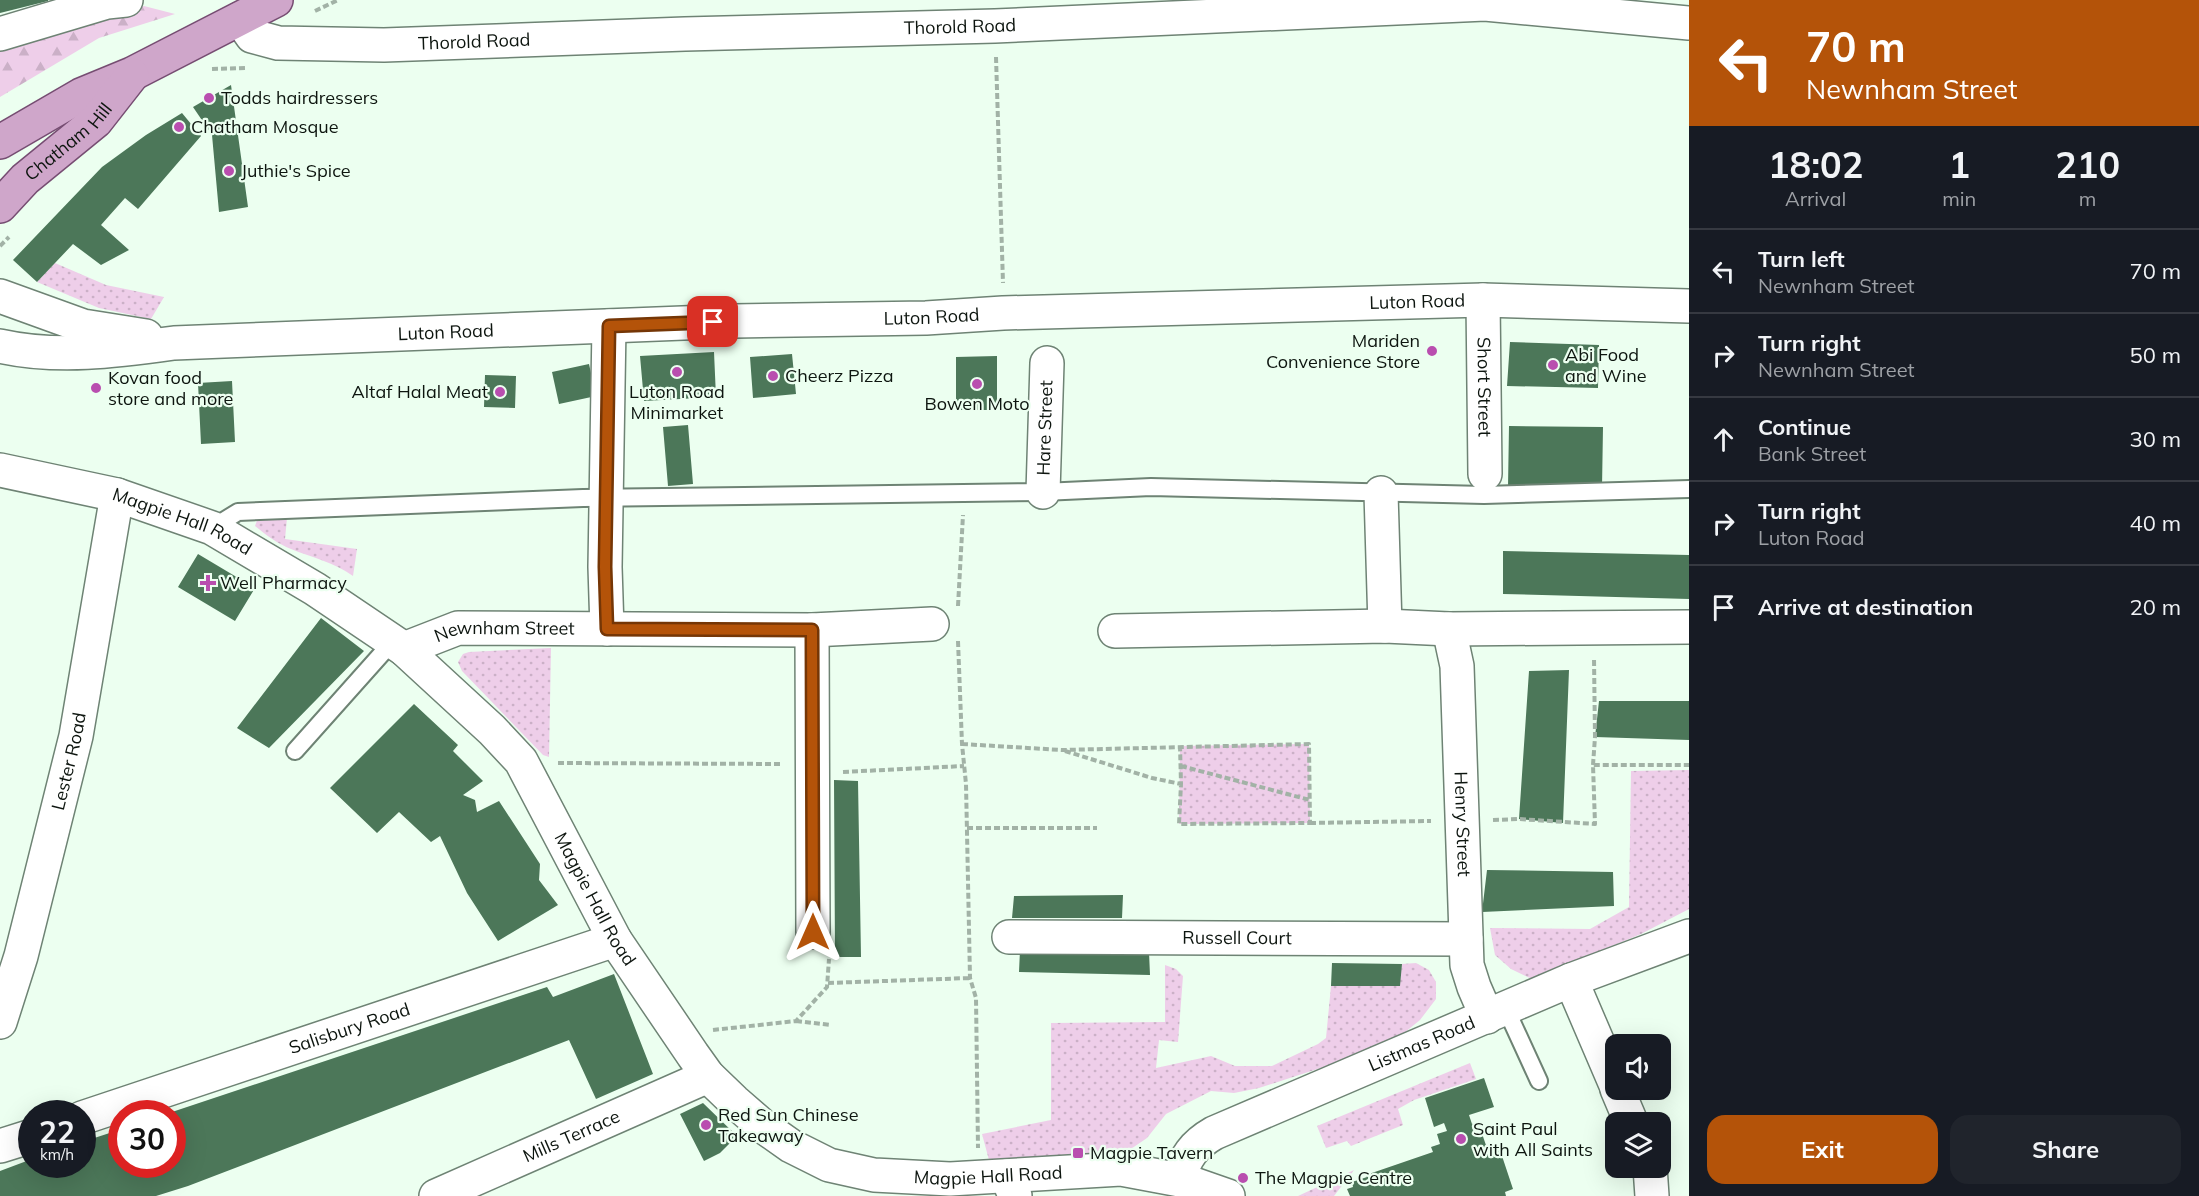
<!DOCTYPE html>
<style>
:root{--surface:#171b24;--page:#20242c;--text:#f1f3f6;--muted:#9ea1a6;--line:#363941;--accent:#b45309}
body{margin:0;font-family:Mulish,sans-serif;background:var(--page);color:var(--text);height:100vh;display:flex;flex-direction:column;font-size:22px;white-space:nowrap}
*{box-sizing:border-box;margin:0}
p{font-size:20px;color:var(--muted)}
.icon{flex:none;width:33px;height:33px;fill:none;stroke:currentColor;stroke-width:2;stroke-linecap:round;stroke-linejoin:round}
.map{position:relative;flex:1;overflow:hidden}
.side{display:flex;flex-direction:column;background:var(--surface);width:510px}
.side>*{flex:none}
.hud{background:#b45309;color:#fff;overflow:hidden}
.buttons{position:absolute;left:1605px;top:1034px;display:grid;gap:12px}
.buttons a{display:grid;place-items:center;width:66px;height:66px;border-radius:12px;background:var(--surface);box-shadow:0 6px 24px #0002;font-size:30px}
.speed{position:absolute;left:18px;top:1100px;display:flex;gap:12px;font-size:30px;font-weight:700;text-align:center}
.speed>*{display:grid;place-content:center;width:78px;height:78px;border-radius:50%;background:var(--surface);box-shadow:0 6px 24px #0002;line-height:1}
.speed small{font-size:15px;font-weight:400}
.speed .limit{border:9px solid #d22;background:#fff;color:#111}
.pin{position:absolute;display:grid;place-items:center;width:51px;height:51px;color:#fff;margin:-26px;border-radius:12px;box-shadow:0 3px 9px #0006}
.me{position:absolute;width:66px;margin:-33px;rotate:0deg;stroke-linejoin:round;filter:drop-shadow(0 0 4px #0008)}
.turn{display:flex;align-items:center;gap:21px;height:126px;padding:0 18px;font-size:27px}
.turn .icon{width:78px;height:78px;stroke-width:2.5}
.turn b{display:block;font-size:42px;line-height:51px}
.eta{display:flex;justify-content:space-evenly;align-items:center;height:102px;text-align:center}
.eta b{font-size:36px;font-weight:700;line-height:42px}
.primary-button{display:flex;gap:12px;margin-top:auto;padding:12px 18px}
.primary-button a{flex:1;height:69px;border-radius:18px;background:var(--accent);color:#fff;font-size:24px;font-weight:700;line-height:69px;text-align:center}
.primary-button a+a{background:var(--page);color:var(--text)}
ul{padding:0;list-style:none}
li{display:flex;align-items:center;gap:18px;height:84px;padding:0 18px;border-top:2px solid var(--line)}
li div{flex:1}
li b{display:block;font-size:22px}
li em{font-style:normal}
main{display:flex;flex:1;min-height:0}
.map>svg:first-child{display:block}
</style>
<main>
<div class="map">
<svg width="1689" height="1196" viewBox="0 0 1689 1196">
<defs>
<pattern id="grass-dots" width="8" height="8" patternUnits="userSpaceOnUse" patternTransform="scale(1.5)"><rect width="8" height="8" fill="#eecee9"/><path d="M2 2h.1M6 6h.1" fill="none" stroke="#cbb0c7" stroke-width="1.8" stroke-linecap="round"/></pattern>
<pattern id="forest-firs" width="22" height="20" patternUnits="userSpaceOnUse" patternTransform="scale(1.5)"><rect width="22" height="20" fill="#eecee9"/><path d="M5 1l3.5 6h-7zM16 11l3.5 6h-7z" fill="#cbb0c7"/></pattern>
</defs>
<rect width="100%" height="100%" fill="#ecfff0"/>
<path fill="url(#grass-dots)" d="M 55,263 L 106,285 L 164,297 L 151,319 L 99,308 L 37,282 Z
M 258,518 L 287,518 L 285,539 L 357,549 L 353,576 C 334,562 313,558 291,549 C 278,544 266,535 255,526 Z
M 551,648 L 549,757 L 543,755 L 462,671 L 458,662 L 463,654 L 469,652 Z
M 1309,744 L 1310,823 L 1179,824 L 1180,746 Z
M 1689,770 L 1689,909 L 1641,934 L 1532,979 L 1511,969 L 1495,955 L 1490,928 L 1590,929 L 1629,907 L 1631,771 Z
M 1416,963 L 1429,970 L 1436,982 L 1436,999 L 1420,1020 L 1404,1033 L 1345,1060 L 1259,1088 L 1234,1093 L 1211,1091 L 1166,1114 L 1147,1138 L 1122,1155 L 989,1160 L 982,1134 L 1051,1120 L 1051,1023 L 1165,1022 L 1165,965 L 1176,969 L 1183,976 L 1178,1042 L 1159,1040 L 1156,1068 L 1211,1056 L 1235,1066 L 1272,1066 L 1318,1044 L 1326,1038 L 1331,986 L 1399,986 L 1402,964 Z
M 1470,1063 L 1476,1079 L 1414,1100 L 1398,1109 L 1403,1125 L 1351,1146 L 1347,1141 L 1326,1148 L 1317,1126 Z
M 1354,1170 L 1334,1196 L 1298,1196 Z"/>
<path fill="url(#forest-firs)" d="M 144,6 L 175,14 L 99,38 L 0,97 L 0,46 Z"/>
<path fill="#4c7759" d="M 0,0 L 48,0 L 48,1 L 0,13 Z
M 231,85 L 248,207 L 219,212 L 212,135 L 193,107 Z
M 182,113 L 201,136 L 138,209 L 125,198 L 101,225 L 129,250 L 101,265 L 73,244 L 37,282 L 13,260 L 102,167 L 146,135 Z
M 1510,342 L 1599,345 L 1598,388 L 1507,386 Z
M 714,352 L 716,397 L 644,401 L 640,356 Z
M 792,354 L 796,394 L 753,398 L 750,357 Z
M 997,356 L 997,410 L 956,410 L 956,357 Z
M 589,364 L 596,396 L 559,404 L 552,372 Z
M 485,375 L 516,376 L 515,408 L 484,407 Z
M 232,381 L 235,442 L 201,444 L 198,383 Z
M 688,425 L 693,484 L 668,486 L 663,427 Z
M 1509,426 L 1603,427 L 1602,488 L 1508,487 Z
M 1503,551 L 1689,555 L 1689,599 L 1503,594 Z
M 198,554 L 255,588 L 235,621 L 178,587 Z
M 321,618 L 364,651 L 269,748 L 237,728 Z
M 1569,670 L 1563,823 L 1519,819 L 1529,671 Z
M 1599,701 L 1689,701 L 1689,740 L 1595,737 Z
M 414,704 L 458,745 L 453,751 L 483,781 L 463,795 L 475,800 L 477,812 L 499,801 L 540,864 L 539,880 L 558,905 L 498,941 L 467,893 L 440,836 L 431,842 L 399,812 L 377,833 L 330,788 Z
M 834,780 L 858,781 L 861,957 L 835,957 Z
M 1487,870 L 1613,872 L 1614,906 L 1482,912 Z
M 1123,895 L 1122,918 L 1012,918 L 1014,896 Z
M 1020,950 L 1149,952 L 1150,975 L 1019,972 Z
M 1332,963 L 1402,964 L 1400,986 L 1331,986 Z
M 614,974 L 653,1074 L 596,1099 L 569,1040 L 188,1186 L 156,1196 L 0,1196 L 0,1171 L 32,1159 L 32,1164 L 82,1164 L 82,1142 L 122,1129 L 122,1164 L 172,1164 L 172,1112 L 547,987 L 553,997 Z
M 1484,1078 L 1494,1107 L 1469,1115 L 1472,1124 L 1478,1122 L 1489,1154 L 1500,1150 L 1513,1189 L 1505,1192 L 1506,1196 L 1350,1196 L 1347,1189 L 1353,1187 L 1352,1182 L 1367,1177 L 1366,1175 L 1433,1152 L 1431,1147 L 1440,1144 L 1437,1134 L 1447,1131 L 1444,1123 L 1434,1127 L 1425,1098 Z
M 703,1103 L 737,1136 L 720,1153 L 704,1161 L 680,1114 Z"/>
<g fill="none" stroke-linecap="round" stroke-linejoin="round">
<g stroke="#6e8374" stroke-width="20">
<path id="service" d="M 212,528 L 238,512 L 583,498 L 1043,492 L 1151,487 L 1484,495 L 1689,489
M 295,751 L 394,640
M 1506,1009 L 1539,1081"/>
</g>
<g stroke="#6e8374" stroke-width="36">
<g id="minor">
<path id="s1" d="M 240,19 L 252,36 L 278,43 L 384,45 L 685,34 L 995,26 L 1485,4 L 1689,23"/>
<path d="M 0,34 L 107,2 L 126,0"/>
<path id="s2" d="M 1483,300 L 1485,474"/>
<path id="s3" d="M 1043,492 L 1047,363"/>
<path d="M 1381,493 L 1385,626"/>
<path d="M 607,629 L 605,567 L 609,326"/>
<path id="s4" d="M 1449,629 L 1457,666 L 1467,965 L 1474,987 L 1487,1017"/>
<path d="M 812,630 L 813,932"/>
<path d="M 1115,631 L 1385,626 L 1449,629 L 1689,627"/>
<path id="s5" d="M 404,649 L 458,628 L 812,630 L 932,624"/>
<path id="s6" d="M 1009,937 L 1466,939"/>
<path d="M 1571,980 L 1616,1085"/>
<path id="s7" d="M 0,1022 L 21,956 L 76,736 L 117,495"/>
<path d="M 1617,1089 L 1631,1122"/>
<path id="s8" d="M 82,1118 L 615,940"/>
<path d="M 0,1146 L 32,1136"/>
<path d="M 1650,1167 L 1652,1196"/>
<path d="M 1007,1176 L 1015,1196"/>
<path id="s9" d="M 1178,1179 C 1186,1157 1193,1145 1214,1133 L 1571,980 L 1689,936"/>
<path id="s10" d="M 436,1196 L 708,1076"/>
</g>
</g>
<g stroke="#6e8374" stroke-width="36">
<g id="tertiary">
<path d="M 0,296 L 83,326 L 146,336"/>
<path id="s11" d="M 0,346 C 58,359 116,351 174,343 L 734,321 L 926,318 L 1003,313 L 1483,300 L 1689,306"/>
<path id="s12" d="M 0,470 L 117,495 L 212,528 L 315,589 L 404,649 L 492,730 L 521,761 L 615,940 L 693,1055 L 708,1076 L 734,1101 L 764,1127 L 791,1146 L 829,1165 L 874,1175 L 950,1179 L 1121,1169 L 1185,1181 L 1228,1196"/>
</g>
</g>
<g stroke="#764d72" stroke-width="36">
<g id="primary">
<path d="M 0,142 L 81,95 L 132,74 L 276,0"/>
<path id="s13" d="M 0,206 L 25,179 L 96,121 L 132,75"/>
</g>
</g>
<path stroke="#a2b2a6" stroke-width="4" stroke-dasharray="6 3" stroke-linecap="butt" d="M 315,11 L 338,0
M 996,57 L 1003,283
M 212,69 L 247,68
M 0,246 L 9,237
M 958,606 L 963,515
M 958,641 L 962,744 L 966,784 L 970,978 L 976,998 L 978,1148
M 962,744 L 1062,750 L 1309,744 L 1310,823 L 1179,824 L 1181,784 L 1180,746
M 1065,751 L 1152,778 L 1181,784
M 558,763 L 781,764
M 1593,765 L 1595,737 L 1594,658
M 1181,766 L 1310,800
M 843,772 L 964,766
M 1493,820 L 1519,819 L 1595,824 L 1593,765 L 1689,765
M 1310,823 L 1431,821
M 967,828 L 1097,828
M 828,983 L 970,978
M 796,1021 L 831,1025
M 713,1030 L 796,1021 L 827,987 L 829,959"/>
<use href="#service" stroke="#fff" stroke-width="16"/>
<use href="#minor" stroke="#fff" stroke-width="33"/>
<use href="#tertiary" stroke="#fff" stroke-width="33"/>
<use href="#primary" stroke="#cfa6ca" stroke-width="33"/>
</g>
<g fill="none" stroke-linecap="round" stroke-linejoin="round">
<g stroke="#753606" stroke-width="15">
<path id="route" d="M 713,322 L 609,326 L 605,567 L 607,629 L 812,630 L 813,932"/>
</g>
<use href="#route" stroke="#b45309" stroke-width="10"/>
</g>
<g fill="#b94eaf" stroke="#ecfff0" stroke-width="2">
<circle cx="209" cy="98" r="6"/>
<circle cx="179" cy="127" r="6"/>
<circle cx="229" cy="171" r="6"/>
<circle cx="1432" cy="351" r="6"/>
<circle cx="1553" cy="365" r="6"/>
<circle cx="677" cy="372" r="6"/>
<circle cx="773" cy="376" r="6"/>
<circle cx="977" cy="384" r="6"/>
<circle cx="96" cy="388" r="6"/>
<circle cx="500" cy="392" r="6"/>
<path d="M205 574h6v6h6v6h-6v6h-6v-6h-6v-6h6z"/>
<circle cx="706" cy="1125" r="6"/>
<circle cx="1461" cy="1139" r="6"/>
<rect x="1072" y="1147" width="12" height="12" rx="3"/>
<circle cx="1243" cy="1178" r="6"/>
</g>
<g text-anchor="middle" stroke-width="4.5" stroke-linejoin="round" paint-order="stroke">
<g font-size="18" fill="#0d150f" stroke="#ecfff0">
<text dy="6" stroke="none"><textPath href="#s1" startOffset="730">Thorold Road</textPath></text>
<text dy="6" stroke="none"><textPath href="#s1" startOffset="244">Thorold Road</textPath></text>
<text dy="6" stroke="none"><textPath href="#s13" startOffset="94">Chatham Hill</textPath></text>
<text dy="6" stroke="none"><textPath href="#s11" startOffset="1419">Luton Road</textPath></text>
<text dy="6" stroke="none"><textPath href="#s11" startOffset="933">Luton Road</textPath></text>
<text dy="6" stroke="none"><textPath href="#s11" startOffset="447">Luton Road</textPath></text>
<text dy="6" stroke="none"><textPath href="#s2" startOffset="87">Short Street</textPath></text>
<text dy="6" stroke="none"><textPath href="#s3" startOffset="64">Hare Street</textPath></text>
<text dy="6" stroke="none"><textPath href="#s12" startOffset="190">Magpie Hall Road</textPath></text>
<text dy="6" stroke="none"><textPath href="#s5" startOffset="104">Newnham Street</textPath></text>
<text dy="6" stroke="none"><textPath href="#s7" startOffset="270">Lester Road</textPath></text>
<text dy="6" stroke="none"><textPath href="#s4" startOffset="196">Henry Street</textPath></text>
<text dy="6" stroke="none"><textPath href="#s12" startOffset="766">Magpie Hall Road</textPath></text>
<text dy="6" stroke="none"><textPath href="#s6" startOffset="228">Russell Court</textPath></text>
<text dy="6" stroke="none"><textPath href="#s8" startOffset="282">Salisbury Road</textPath></text>
<text dy="6" stroke="none"><textPath href="#s9" startOffset="286">Listmas Road</textPath></text>
<text dy="6" stroke="none"><textPath href="#s10" startOffset="148">Mills Terrace</textPath></text>
<text dy="6" stroke="none"><textPath href="#s12" startOffset="1288">Magpie Hall Road</textPath></text>
</g>
<g font-size="18" fill="#0d150f" stroke="#ecfff0" text-anchor="start">
<text x="221" y="104">Todds hairdressers</text>
<text x="191" y="133">Chatham Mosque</text>
<text x="241" y="177">Juthie's Spice</text>
<text x="1420" y="347" text-anchor="end">Mariden<tspan x="1420" dy="21">Convenience Store</tspan></text>
<text x="1565" y="361">Abi Food<tspan x="1565" dy="21">and Wine</tspan></text>
<text x="785" y="382">Cheerz Pizza</text>
<text x="108" y="384">Kovan food<tspan x="108" dy="21">store and more</tspan></text>
<text x="488" y="398" text-anchor="end">Altaf Halal Meat</text>
<text x="677" y="398" text-anchor="middle">Luton Road<tspan x="677" dy="21">Minimarket</tspan></text>
<text x="977" y="410" text-anchor="middle">Bowen Moto</text>
<text x="220" y="589">Well Pharmacy</text>
<text x="718" y="1121">Red Sun Chinese<tspan x="718" dy="21">Takeaway</tspan></text>
<text x="1473" y="1135">Saint Paul<tspan x="1473" dy="21">with All Saints</tspan></text>
<text x="1090" y="1159">Magpie Tavern</text>
<text x="1255" y="1184">The Magpie Centre</text>
</g>
</g>
</svg>
<div class="buttons">
<a><svg class="icon" aria-label="sound" viewBox="0 0 24 24"><path d="M4 9h4l5-4v14l-5-4H4zM17 9q2 3 0 6"/></svg></a>
<a><svg class="icon" aria-label="layers" viewBox="0 0 24 24"><path d="M12 4l9 5-9 5-9-5zM3 14l9 5 9-5"/></svg></a>
</div>
<div class="speed"><div>22<small>km/h</small></div><div class="limit">30</div></div>
<div class="pin" style="left:713px;top:322px;background:#d93025"><svg class="icon" aria-label="arrive" viewBox="0 0 24 24"><path d="M6 21V4h12l-3 4 3 4H6"/></svg></div>
<svg class="me" style="left:813px;top:932px" viewBox="-20 -20 40 40"><path d="M0-17L14 15 0 8-14 15z" fill="#b45309" stroke="#fff" stroke-width="4"/></svg>
</div>
<section class="side">
<div class="hud">
<div class="turn"><svg class="icon" aria-label="left" viewBox="0 0 24 24"><path d="M17 20v-9H6M10 6l-5 5 5 5"/></svg><div><b>70 m</b>Newnham Street</div></div>
</div>
<div class="eta">
<div><b>18:02</b><p>Arrival</p></div>
<div><b>1</b><p>min</p></div>
<div><b>210</b><p>m</p></div>
</div>
<ul>
<li><svg class="icon" aria-label="left" viewBox="0 0 24 24"><path d="M17 20v-9H6M10 6l-5 5 5 5"/></svg><div><b>Turn left</b><p>Newnham Street</p></div><em>70 m</em></li>
<li><svg class="icon" aria-label="right" viewBox="0 0 24 24"><path d="M7 20v-9h11M14 6l5 5-5 5"/></svg><div><b>Turn right</b><p>Newnham Street</p></div><em>50 m</em></li>
<li><svg class="icon" aria-label="ahead" viewBox="0 0 24 24"><path d="M12 20V5M6 11l6-6 6 6"/></svg><div><b>Continue</b><p>Bank Street</p></div><em>30 m</em></li>
<li><svg class="icon" aria-label="right" viewBox="0 0 24 24"><path d="M7 20v-9h11M14 6l5 5-5 5"/></svg><div><b>Turn right</b><p>Luton Road</p></div><em>40 m</em></li>
<li><svg class="icon" aria-label="arrive" viewBox="0 0 24 24"><path d="M6 21V4h12l-3 4 3 4H6"/></svg><div><b>Arrive at destination</b></div><em>20 m</em></li>
</ul>
<div class="primary-button"><a>Exit</a><a>Share</a></div>
</section>
</main>
